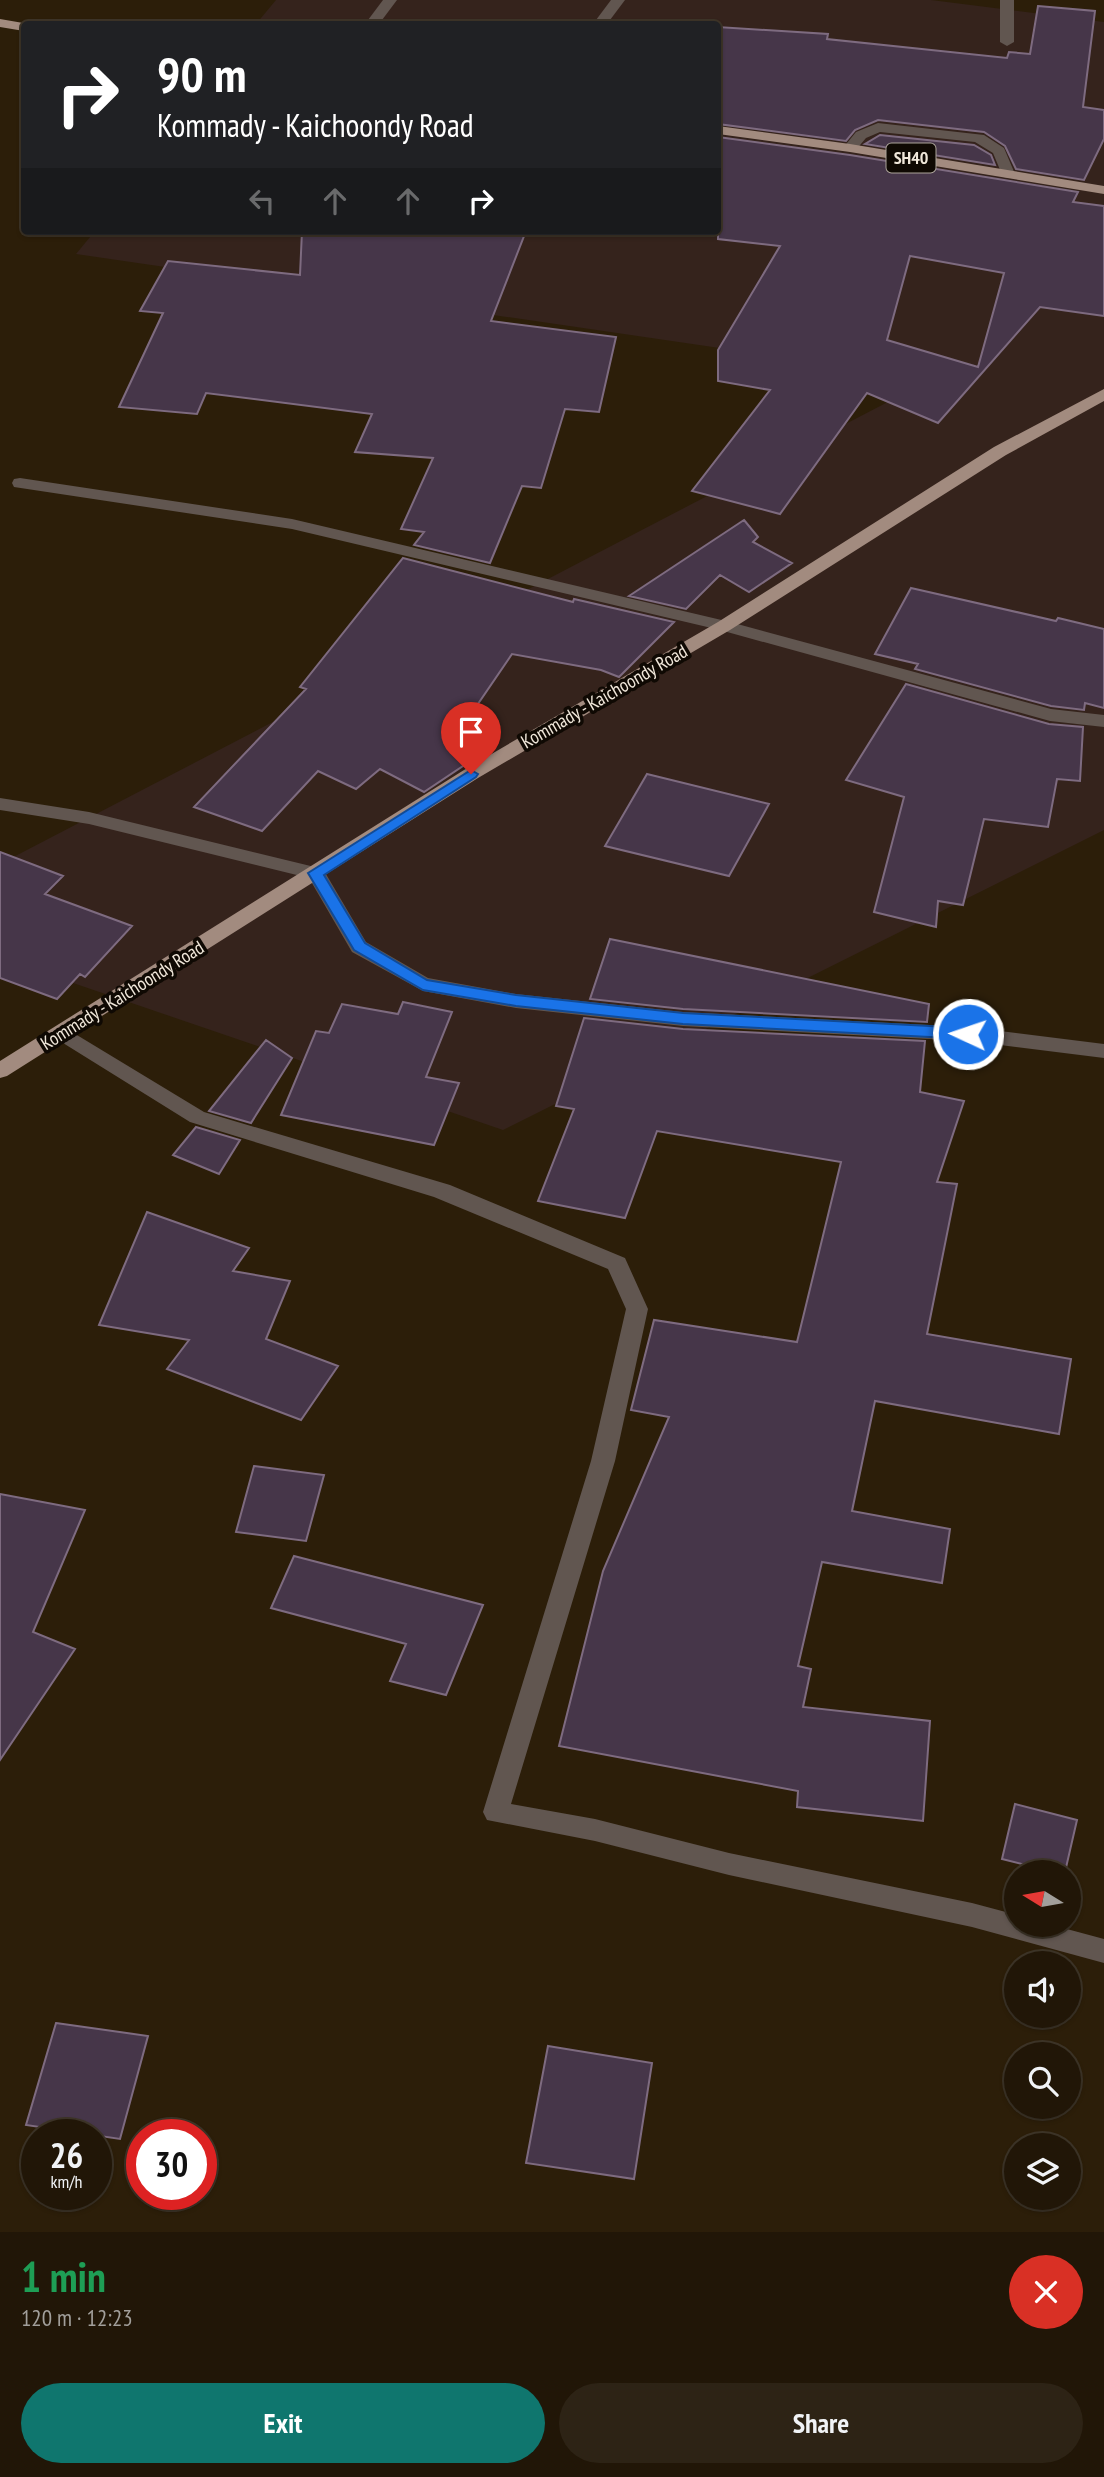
<!DOCTYPE html>
<meta charset="utf-8">
<style>
:root{--surface:#211607;--page:#2d2315;--text:#f1f3f6;--muted:#a29f9b;--line:#3e3528;--accent:#0f766e}
body{margin:0;font-family:"PT Sans Narrow",sans-serif;background:var(--page);color:var(--text);height:100vh;display:flex;flex-direction:column;font-size:26px;white-space:nowrap}
*{box-sizing:border-box;margin:0}
p{font-size:23px;color:var(--muted)}
.icon{flex:none;width:38px;height:38px;fill:none;stroke:currentColor;stroke-width:2;stroke-linecap:round;stroke-linejoin:round}
.map{position:relative;height:2232px;overflow:hidden}
.side{display:flex;flex-direction:column;background:var(--surface);flex:1}
.side>*{flex:none}
.banner{position:absolute;left:21px;top:21px;width:700px;height:214px;border-radius:7px;box-shadow:0 2px 5px #0004,0 0 0 2px var(--line);background:#202124;color:#fff;overflow:hidden}
.needle{width:46px;rotate:281deg}
.buttons{position:absolute;left:1004px;top:1860px;display:grid;gap:14px}
.buttons a{display:grid;place-items:center;width:77px;height:77px;border-radius:50%;background:var(--surface);box-shadow:0 2px 5px #0004,0 0 0 2px var(--line);font-size:35px}
.speed{position:absolute;left:21px;top:2119px;display:flex;gap:14px;font-size:35px;font-weight:700;text-align:center}
.speed>*{display:grid;place-content:center;width:91px;height:91px;border-radius:50%;background:var(--surface);box-shadow:0 2px 5px #0004,0 0 0 2px var(--line);line-height:1}
.speed small{font-size:18px;font-weight:400}
.speed .limit{border:10px solid #d22;background:#fff;color:#111}
.pin{position:absolute;display:grid;place-items:center;width:60px;height:60px;color:#fff;margin:-72px -30px;border-radius:50% 50% 50% 0;rotate:-45deg;box-shadow:0 0 7px #0007}
.pin .icon{rotate:45deg}
.me{position:absolute;width:77px;margin:-38px;rotate:273deg;stroke-linejoin:round;filter:drop-shadow(0 0 5px #0008)}
.turn{display:flex;align-items:center;gap:24px;height:147px;padding:0 21px;font-size:32px}
.turn .icon{width:91px;height:91px;stroke-width:2.5}
.turn b{display:block;font-size:49px;line-height:60px}
.lanes{display:flex;align-items:center;height:66px;padding:0 21px;background:#0003;justify-content:center;gap:35px;direction:ltr}
.lanes .off{opacity:.35}
.round{display:grid;place-items:center;flex:none;width:74px;height:74px;border-radius:37px;background:var(--page)}
.headline{display:flex;align-items:center;justify-content:space-between;height:119px;padding:0 21px}
h1{font-size:42px;font-weight:700;line-height:52px;color:#1e9e55}
.button{display:flex;gap:14px;margin-top:auto;padding:14px 21px}
.button a{flex:1;height:80px;border-radius:42px;background:var(--accent);color:#fff;font-size:28px;font-weight:700;line-height:80px;text-align:center}
.button a+a{background:var(--page);color:var(--text)}
.map>svg:first-child{display:block}
</style>
<div class="map">
<svg width="1104" height="2232" viewBox="0 0 1104 2232">
<rect width="100%" height="100%" fill="#2c1e09"/>
<path fill="#35231c" d="M 276,0 L 931,0 L 1104,22 L 1104,830 L 503,1130 L 0,958 L 0,864 L 932,379 L 76,254 L 95,231 L 718,231 L 718,24 L 256,24 Z"/>
<path fill="#463649" stroke="#7e6b80" stroke-width="2" fill-rule="evenodd" d="M 1038,6 L 1095,11 L 1083,107 L 1104,110 L 1104,139 L 1084,180 L 1016,169 L 1005,146 L 984,132 L 878,120 L 855,130 L 846,141 L 718,124 L 718,27 L 828,34 L 827,39 L 1007,58 L 1009,52 L 1030,54 Z
M 880,135 L 974,145 L 991,155 L 995,165 L 865,144 Z
M 718,137 L 850,155 L 1078,192 L 1073,202 L 1104,206 L 1104,316 L 1040,307 L 938,423 L 867,393 L 780,514 L 692,491 L 770,390 L 718,381 L 718,350 L 780,246 L 718,239 ZM 910,256 L 1004,273 L 978,367 L 887,340 Z
M 302,231 L 526,231 L 491,321 L 616,337 L 599,412 L 565,409 L 541,488 L 522,486 L 490,563 L 414,545 L 424,532 L 401,529 L 433,458 L 355,452 L 372,414 L 206,393 L 197,414 L 119,407 L 163,313 L 140,311 L 168,261 L 300,275 Z
M 744,520 L 758,537 L 753,542 L 792,563 L 749,592 L 720,575 L 686,609 L 629,596 Z
M 403,558 L 573,602 L 574,599 L 674,622 L 619,677 L 601,670 L 512,654 L 450,745 L 475,758 L 424,792 L 380,769 L 356,789 L 318,771 L 262,831 L 194,807 L 306,689 L 300,687 Z
M 911,588 L 1056,621 L 1058,618 L 1104,629 L 1104,708 L 1085,703 L 1084,710 L 1051,706 L 915,669 L 918,664 L 875,654 Z
M 906,684 L 1049,724 L 1083,727 L 1080,781 L 1057,779 L 1048,827 L 984,819 L 963,905 L 938,901 L 936,927 L 874,912 L 904,797 L 846,780 Z
M 647,774 L 769,804 L 729,876 L 605,846 Z
M 0,852 L 63,876 L 45,894 L 132,926 L 85,977 L 80,974 L 57,999 L 0,978 Z
M 610,939 L 929,1004 L 927,1022 L 683,1009 L 590,999 Z
M 403,1002 L 452,1012 L 426,1077 L 459,1083 L 434,1145 L 281,1115 L 316,1031 L 329,1033 L 342,1004 L 398,1014 Z
M 584,1018 L 683,1029 L 925,1041 L 920,1092 L 964,1101 L 937,1182 L 957,1184 L 927,1334 L 1071,1359 L 1059,1434 L 875,1401 L 852,1511 L 950,1529 L 942,1583 L 822,1562 L 798,1666 L 811,1669 L 803,1707 L 930,1721 L 923,1821 L 797,1807 L 798,1791 L 559,1746 L 603,1571 L 669,1417 L 631,1410 L 654,1320 L 797,1342 L 841,1162 L 657,1131 L 625,1218 L 538,1201 L 574,1109 L 556,1106 Z
M 266,1040 L 292,1058 L 251,1123 L 209,1111 Z
M 196,1127 L 240,1140 L 219,1174 L 173,1155 Z
M 147,1212 L 249,1248 L 233,1271 L 290,1281 L 266,1339 L 338,1366 L 301,1420 L 167,1369 L 189,1340 L 99,1325 Z
M 254,1466 L 324,1475 L 306,1541 L 236,1532 Z
M 0,1494 L 85,1510 L 33,1632 L 75,1649 L 0,1760 Z
M 294,1556 L 483,1605 L 446,1695 L 390,1681 L 406,1644 L 271,1608 Z
M 1015,1804 L 1077,1820 L 1065,1872 L 1053,1872 L 1002,1859 Z
M 56,2023 L 148,2036 L 120,2139 L 26,2125 Z
M 548,2046 L 652,2063 L 634,2179 L 526,2163 Z"/>
<g fill="none" stroke-linecap="round" stroke-linejoin="round">
<path fill="#615650" fill-rule="evenodd" d="M 383,0 L 397,0 L 379,24 L 365,24 Z
M 611,0 L 625,0 L 607,24 L 593,24 Z
M 1000,0 L 1014,0 L 1014,42 L 1007,46 L 1000,42 Z
M 878,123 L 984,135 L 1004,148 L 1015,174 L 1008,178 L 1003,177 L 993,153 L 975,142 L 880,132 L 866,138 L 855,151 L 845,151 L 843,148 L 856,132 Z
M 20,478 L 292,519 L 730,622 L 1051,709 L 1104,715 L 1104,727 L 1050,721 L 720,630 L 292,529 L 14,487 L 12,483 L 14,479 Z
M 0,798 L 89,812 L 323,869 L 366,942 L 428,978 L 516,994 L 683,1012 L 968,1027 L 1104,1044 L 1104,1058 L 968,1041 L 683,1026 L 516,1008 L 423,991 L 352,952 L 309,878 L 89,824 L 0,810 Z
M 62,1026 L 204,1112 L 450,1185 L 625,1258 L 648,1309 L 615,1461 L 511,1804 L 595,1819 L 729,1853 L 972,1903 L 1017,1915 L 1017,1925 L 1052,1925 L 1104,1939 L 1104,1963 L 972,1927 L 729,1875 L 595,1841 L 487,1820 L 483,1812 L 591,1461 L 626,1309 L 608,1269 L 434,1197 L 190,1122 L 55,1038 L 52,1033 L 55,1028 Z"/>
<path fill="#a28b7f" fill-rule="evenodd" d="M 0,19 L 29,24 L 24,24 L 24,31 L 0,27 Z
M 718,126 L 850,144 L 1104,186 L 1104,194 L 850,152 L 718,134 Z
M 1104,389 L 1104,401 L 1006,455 L 730,630 L 478,778 L 7,1076 L 0,1078 L 0,1061 L 464,770 L 718,622 L 994,447 Z"/>
</g>
<path fill="#1a73e8" stroke="#114b97" stroke-width="2" d="M 471,770 L 478,774 L 476,777 L 324,875 L 365,943 L 427,980 L 516,995 L 683,1013 L 968,1028 L 976,1034 L 968,1039 L 683,1024 L 516,1006 L 423,990 L 354,950 L 308,873 Z"/>
<g text-anchor="middle" stroke-width="7" stroke-linejoin="round" paint-order="stroke">
<rect fill="#0f0903" stroke="#aca49a" stroke-width="2" x="886.5" y="143.5" width="49" height="29" rx="5"/>
<g font-size="18" font-weight="bold" fill="#f0e7da">
<text x="911" y="164">SH40</text>
</g>
<g font-size="19" fill="#f0e7da" stroke="#0f0903">
<text transform="translate(604 696) rotate(-30)" y="7">Kommady - Kaichoondy Road</text>
<text transform="translate(122 995) rotate(-32)" y="7">Kommady - Kaichoondy Road</text>
</g>
</g>
</svg>
<div class="buttons">
<a><svg class="needle" viewBox="-14 -14 28 28"><path d="M0-13l5 13h-10z" fill="#e53935"/><path d="M0 13l5-13h-10z" fill="#a29f9b"/></svg></a>
<a><svg class="icon" aria-label="sound" viewBox="0 0 24 24"><path d="M4 9h4l5-4v14l-5-4H4zM17 9q2 3 0 6"/></svg></a>
<a><svg class="icon" aria-label="search" viewBox="0 0 24 24"><circle cx="10" cy="10" r="6"/><path d="M15 15l6 6"/></svg></a>
<a><svg class="icon" aria-label="layers" viewBox="0 0 24 24"><path d="M12 4l9 5-9 5-9-5zM3 14l9 5 9-5"/></svg></a>
</div>
<div class="speed"><div>26<small>km/h</small></div><div class="limit">30</div></div>
<div class="pin" style="left:471px;top:774px;background:#d93025"><svg class="icon" aria-label="arrive" viewBox="0 0 24 24"><path d="M6 21V4h12l-3 4 3 4H6"/></svg></div>
<svg class="me" style="left:968px;top:1034px" viewBox="-20 -20 40 40"><circle r="17" fill="#1a73e8" stroke="#fff" stroke-width="3"/><path d="M0-11L8 9 0 5-8 9z" fill="#fff"/></svg>
<div class="banner">
<div class="turn"><svg class="icon" aria-label="right" viewBox="0 0 24 24"><path d="M7 20v-9h11M14 6l5 5-5 5"/></svg><div><b>90 m</b>Kommady - Kaichoondy Road</div></div>
<div class="lanes"><svg class="icon off" aria-label="left" viewBox="0 0 24 24"><path d="M17 20v-9H6M10 6l-5 5 5 5"/></svg><svg class="icon off" aria-label="ahead" viewBox="0 0 24 24"><path d="M12 20V5M6 11l6-6 6 6"/></svg><svg class="icon off" aria-label="ahead" viewBox="0 0 24 24"><path d="M12 20V5M6 11l6-6 6 6"/></svg><svg class="icon" aria-label="right" viewBox="0 0 24 24"><path d="M7 20v-9h11M14 6l5 5-5 5"/></svg></div>
</div>
</div>
<section class="side">
<div class="headline"><div><h1>1 min</h1><p>120 m · 12:23</p></div><a class="round" style="background:#d93025;color:#fff"><svg class="icon" aria-label="close" viewBox="0 0 24 24"><path d="M6 6l12 12M18 6L6 18"/></svg></a></div>
<div class="button"><a>Exit</a><a>Share</a></div>
</section>
